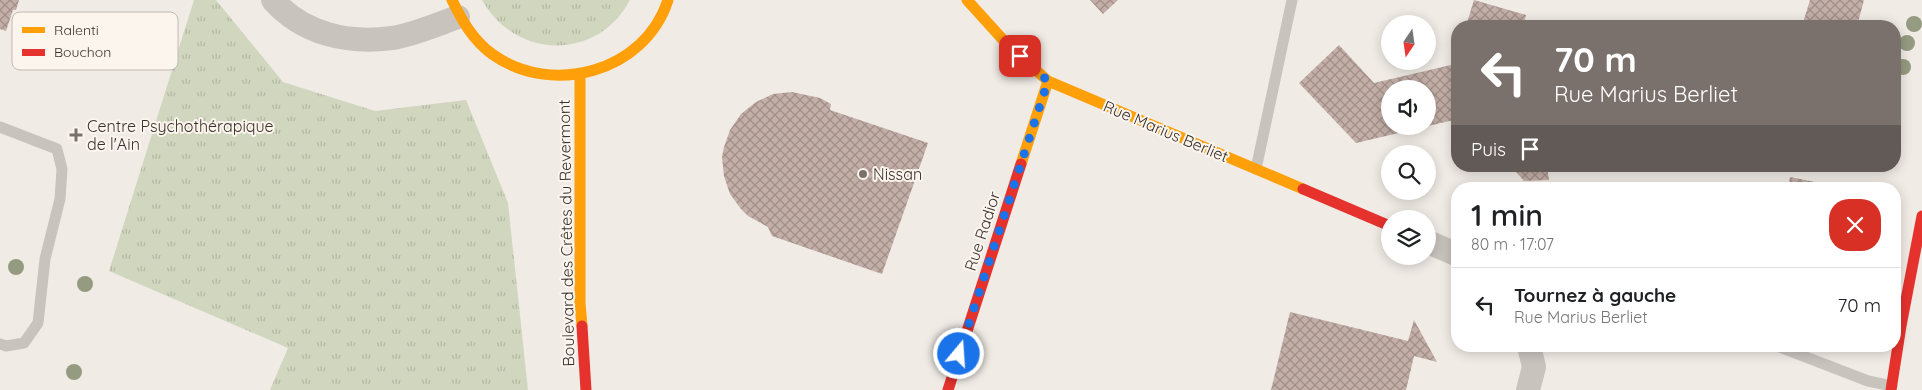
<!DOCTYPE html>
<html lang="fr">
<meta charset="utf-8">
<style>
:root{--surface:#fff;--page:#f2f2f2;--text:#202124;--muted:#757577;--line:#e0e0e0}
body{margin:0;font-family:Quicksand,sans-serif;background:var(--page);color:var(--text);height:100vh;display:flex;flex-direction:column;font-size:19px;white-space:nowrap}
*{box-sizing:border-box;margin:0}
p{font-size:16px;color:var(--muted)}
.icon{flex:none;width:28px;height:28px;fill:none;stroke:currentColor;stroke-width:2;stroke-linecap:round;stroke-linejoin:round}
.map{position:relative;flex:1;overflow:hidden}
.panel{position:absolute;left:1451px;top:182px;width:450px;height:170px;display:flex;flex-direction:column;background:var(--surface);border-radius:20px;box-shadow:0 2px 12px #0003}
.panel>*{flex:none}
.banner{position:absolute;left:1451px;top:20px;width:450px;height:152px;border-radius:20px;box-shadow:0 2px 12px #0003;background:#7a716c;color:#fff;overflow:hidden}
.needle{width:32px;rotate:193deg}
.tools{position:absolute;left:1381px;top:15px;display:grid;gap:10px}
.tools a{display:grid;place-items:center;width:55px;height:55px;border-radius:50%;background:var(--surface);box-shadow:0 2px 12px #0003;font-size:25px}
.pin{position:absolute;display:grid;place-items:center;width:42px;height:42px;color:#fff;margin:-21px;border-radius:10px;box-shadow:0 2px 8px #0006}
.me{position:absolute;width:55px;margin:-28px;rotate:18deg;stroke-linejoin:round;filter:drop-shadow(0 0 4px #0008)}
.turn{display:flex;align-items:center;gap:18px;height:105px;padding:0 20px;font-size:22px}
.turn .icon{width:65px;height:65px;stroke-width:2.5}
.turn b{display:block;font-size:35px;line-height:42px}
.then{display:flex;align-items:center;height:48px;padding:0 20px;background:#0003;gap:10px;font-size:19px}
.round{display:grid;place-items:center;flex:none;width:52px;height:52px;border-radius:20px;background:var(--page)}
.overview{display:flex;align-items:center;justify-content:space-between;height:85px;padding:0 20px}
h1{font-size:30px;font-weight:600;line-height:38px}
ul{padding:0;list-style:none}
li{display:flex;align-items:center;gap:15px;height:75px;padding:0 20px;border-top:1px solid var(--line)}
li div{flex:1}
li b{display:block;font-size:19px}
li em{font-style:normal}
.map>svg:first-child{display:block}
</style>
<div class="map">
<svg width="1922" height="390" viewBox="0 0 1922 390">
<defs>
<pattern id="grass-tufts" width="24" height="20" patternUnits="userSpaceOnUse" patternTransform="scale(1.25)"><rect width="24" height="20" fill="#d1d6bf"/><path d="M3 7l-1-3M5 7V3M7 7l1-3M15 17l-1-3M17 17v-4M19 17l1-3" fill="none" stroke="#b4b8a4"/></pattern>
<pattern id="building-cross-hatch" width="8" height="8" patternUnits="userSpaceOnUse" patternTransform="scale(1.25)"><rect width="8" height="8" fill="#c3afa7"/><path d="M0 0l8 8M0 8l8-8" fill="none" stroke="#a08f88"/></pattern>
</defs>
<rect width="100%" height="100%" fill="#f0ebe5"/>
<path fill="url(#grass-tufts)" d="M 194,0 L 216,0 L 283,82 L 375,111 L 466,100 L 508,203 L 528,390 L 270,390 L 288,348 L 109,271 Z
M 482,0 L 630,0 C 597,62 515,59 482,0 Z"/>
<path fill="url(#building-cross-hatch)" d="M 0,0 L 19,0 L 16,10 L 13,10 L 6,31 L 0,29 Z
M 1090,0 L 1118,0 L 1103,14 Z
M 1474,0 L 1526,15 L 1523,26 L 1466,26 Z
M 1810,0 L 1864,0 L 1857,26 L 1802,26 Z
M 1339,45 L 1374,83 L 1455,64 L 1458,57 L 1458,119 L 1428,126 L 1428,89 L 1390,89 L 1390,126 L 1424,127 L 1356,143 L 1299,83 Z
M 792,92 L 820,98 L 831,104 L 830,110 L 928,143 L 882,274 L 772,236 L 768,227 L 748,216 L 741,209 L 730,194 L 724,176 L 722,157 L 724,147 L 730,130 L 741,114 L 756,102 L 773,94 Z
M 1511,166 L 1547,166 L 1549,180 L 1524,181 Z
M 1790,177 L 1845,188 L 1845,189 L 1788,189 Z
M 1290,312 L 1408,341 L 1414,320 L 1437,362 L 1414,356 L 1406,390 L 1271,390 Z"/>
<g fill="none" stroke-linecap="round" stroke-linejoin="round">
<path stroke="#c9c3be" stroke-width="11" d="M 0,127 L 57,149 L 62,169 L 60,199 L 45,259 L 38,323 L 24,343 L 6,346 L 0,344
M 1256,169 L 1292,0
M 1777,346 L 1868,381 L 1892,386"/>
<path stroke="#c9c3be" stroke-width="24" d="M 273,0 C 303,34 348,44 392,38 C 413,35 438,24 458,17
M 1428,242 L 1458,255
M 1528,390 L 1534,367 L 1529,346"/>
<path stroke="#ff9f0a" stroke-width="11" d="M 452,0 C 462,21 473,40 492,54 C 552,97 645,72 668,0
M 967,0 L 1006,43 L 1048,81 L 1303,189
M 580,75 L 580,303 L 582,326
M 1021,164 L 1048,81"/>
<path stroke="#e5322d" stroke-width="11" d="M 1303,189 L 1390,226
M 582,326 L 586,390
M 948,390 L 1021,164
M 1891,390 L 1901,326 L 1922,216"/>
</g>
<g fill="#959b80">
<circle cx="1914" cy="24" r="8"/>
<circle cx="1907" cy="43" r="8"/>
<circle cx="1903" cy="67" r="8"/>
<circle cx="16" cy="267" r="8"/>
<circle cx="85" cy="284" r="8"/>
<circle cx="74" cy="372" r="8"/>
</g>
<g fill="none" stroke-linecap="round" stroke-linejoin="round">
<path stroke="#1a73e8" stroke-width="9" stroke-dasharray="0 16.2" d="M 959,354 L 1048,81 L 1020,56"/>
</g>
<g fill="#7a716c" stroke="#fbf5ee" stroke-width="2">
<path d="M73.5 127.5h5v5h5v5h-5v5h-5v-5h-5v-5h5z"/>
<circle cx="863" cy="174" r="5"/>
</g>
<g text-anchor="middle" stroke-width="4" stroke-linejoin="round" paint-order="stroke">
<g font-size="16" fill="#3b302b" stroke="#fbf5ee" text-anchor="start">
<text x="87" y="132">Centre Psychothérapique<tspan x="87" dy="18">de l'Ain</tspan></text>
<text x="873" y="180">Nissan</text>
</g>
<g font-size="16" fill="#3b302b" stroke="#fbf5ee">
<text transform="translate(1166 131) rotate(23)" y="6">Rue Marius Berliet</text>
<text transform="translate(982 231) rotate(-72)" y="6">Rue Radior</text>
<text transform="translate(566 233) rotate(-91)" y="6">Boulevard des Crêtes du Revermont</text>
</g>
</g>
<rect x="12" y="12" width="166" height="58" rx="8" fill="#fbf5ee" stroke="#c1bab4" stroke-width="1"/>
<rect x="22" y="27" width="23" height="6" fill="#ff9f0a"/>
<rect x="22" y="49" width="23" height="7" fill="#e5322d"/>
<g font-size="14" fill="#3b302b">
<text x="54" y="35">Ralenti</text>
<text x="54" y="57">Bouchon</text>
</g>
</svg>
<div class="tools">
<a><svg class="needle" viewBox="-14 -14 28 28"><path d="M0-13l5 13h-10z" fill="#e53935"/><path d="M0 13l5-13h-10z" fill="#757577"/></svg></a>
<a><svg class="icon" aria-label="sound" viewBox="0 0 24 24"><path d="M4 9h4l5-4v14l-5-4H4zM17 9q2 3 0 6"/></svg></a>
<a><svg class="icon" aria-label="search" viewBox="0 0 24 24"><circle cx="10" cy="10" r="6"/><path d="M15 15l6 6"/></svg></a>
<a><svg class="icon" aria-label="layers" viewBox="0 0 24 24"><path d="M12 4l9 5-9 5-9-5zM3 14l9 5 9-5"/></svg></a>
</div>
<div class="pin" style="left:1020px;top:56px;background:#d93025"><svg class="icon" aria-label="arrive" viewBox="0 0 24 24"><path d="M6 21V4h12l-3 4 3 4H6"/></svg></div>
<svg class="me" style="left:959px;top:354px" viewBox="-20 -20 40 40"><circle r="17" fill="#1a73e8" stroke="#fff" stroke-width="3"/><path d="M0-11L8 9 0 5-8 9z" fill="#fff"/></svg>
<div class="banner">
<div class="turn"><svg class="icon" aria-label="left" viewBox="0 0 24 24"><path d="M17 20v-9H6M10 6l-5 5 5 5"/></svg><div><b>70 m</b>Rue Marius Berliet</div></div>
<div class="then">Puis<svg class="icon" aria-label="arrive" viewBox="0 0 24 24"><path d="M6 21V4h12l-3 4 3 4H6"/></svg></div>
</div>
<section class="panel">
<div class="overview"><div><h1>1 min</h1><p>80 m · 17:07</p></div><a class="round" style="background:#d93025;color:#fff"><svg class="icon" aria-label="close" viewBox="0 0 24 24"><path d="M6 6l12 12M18 6L6 18"/></svg></a></div>
<ul>
<li><svg class="icon" aria-label="left" viewBox="0 0 24 24"><path d="M17 20v-9H6M10 6l-5 5 5 5"/></svg><div><b>Tournez à gauche</b><p>Rue Marius Berliet</p></div><em>70 m</em></li>
</ul>
</section>
</div>
